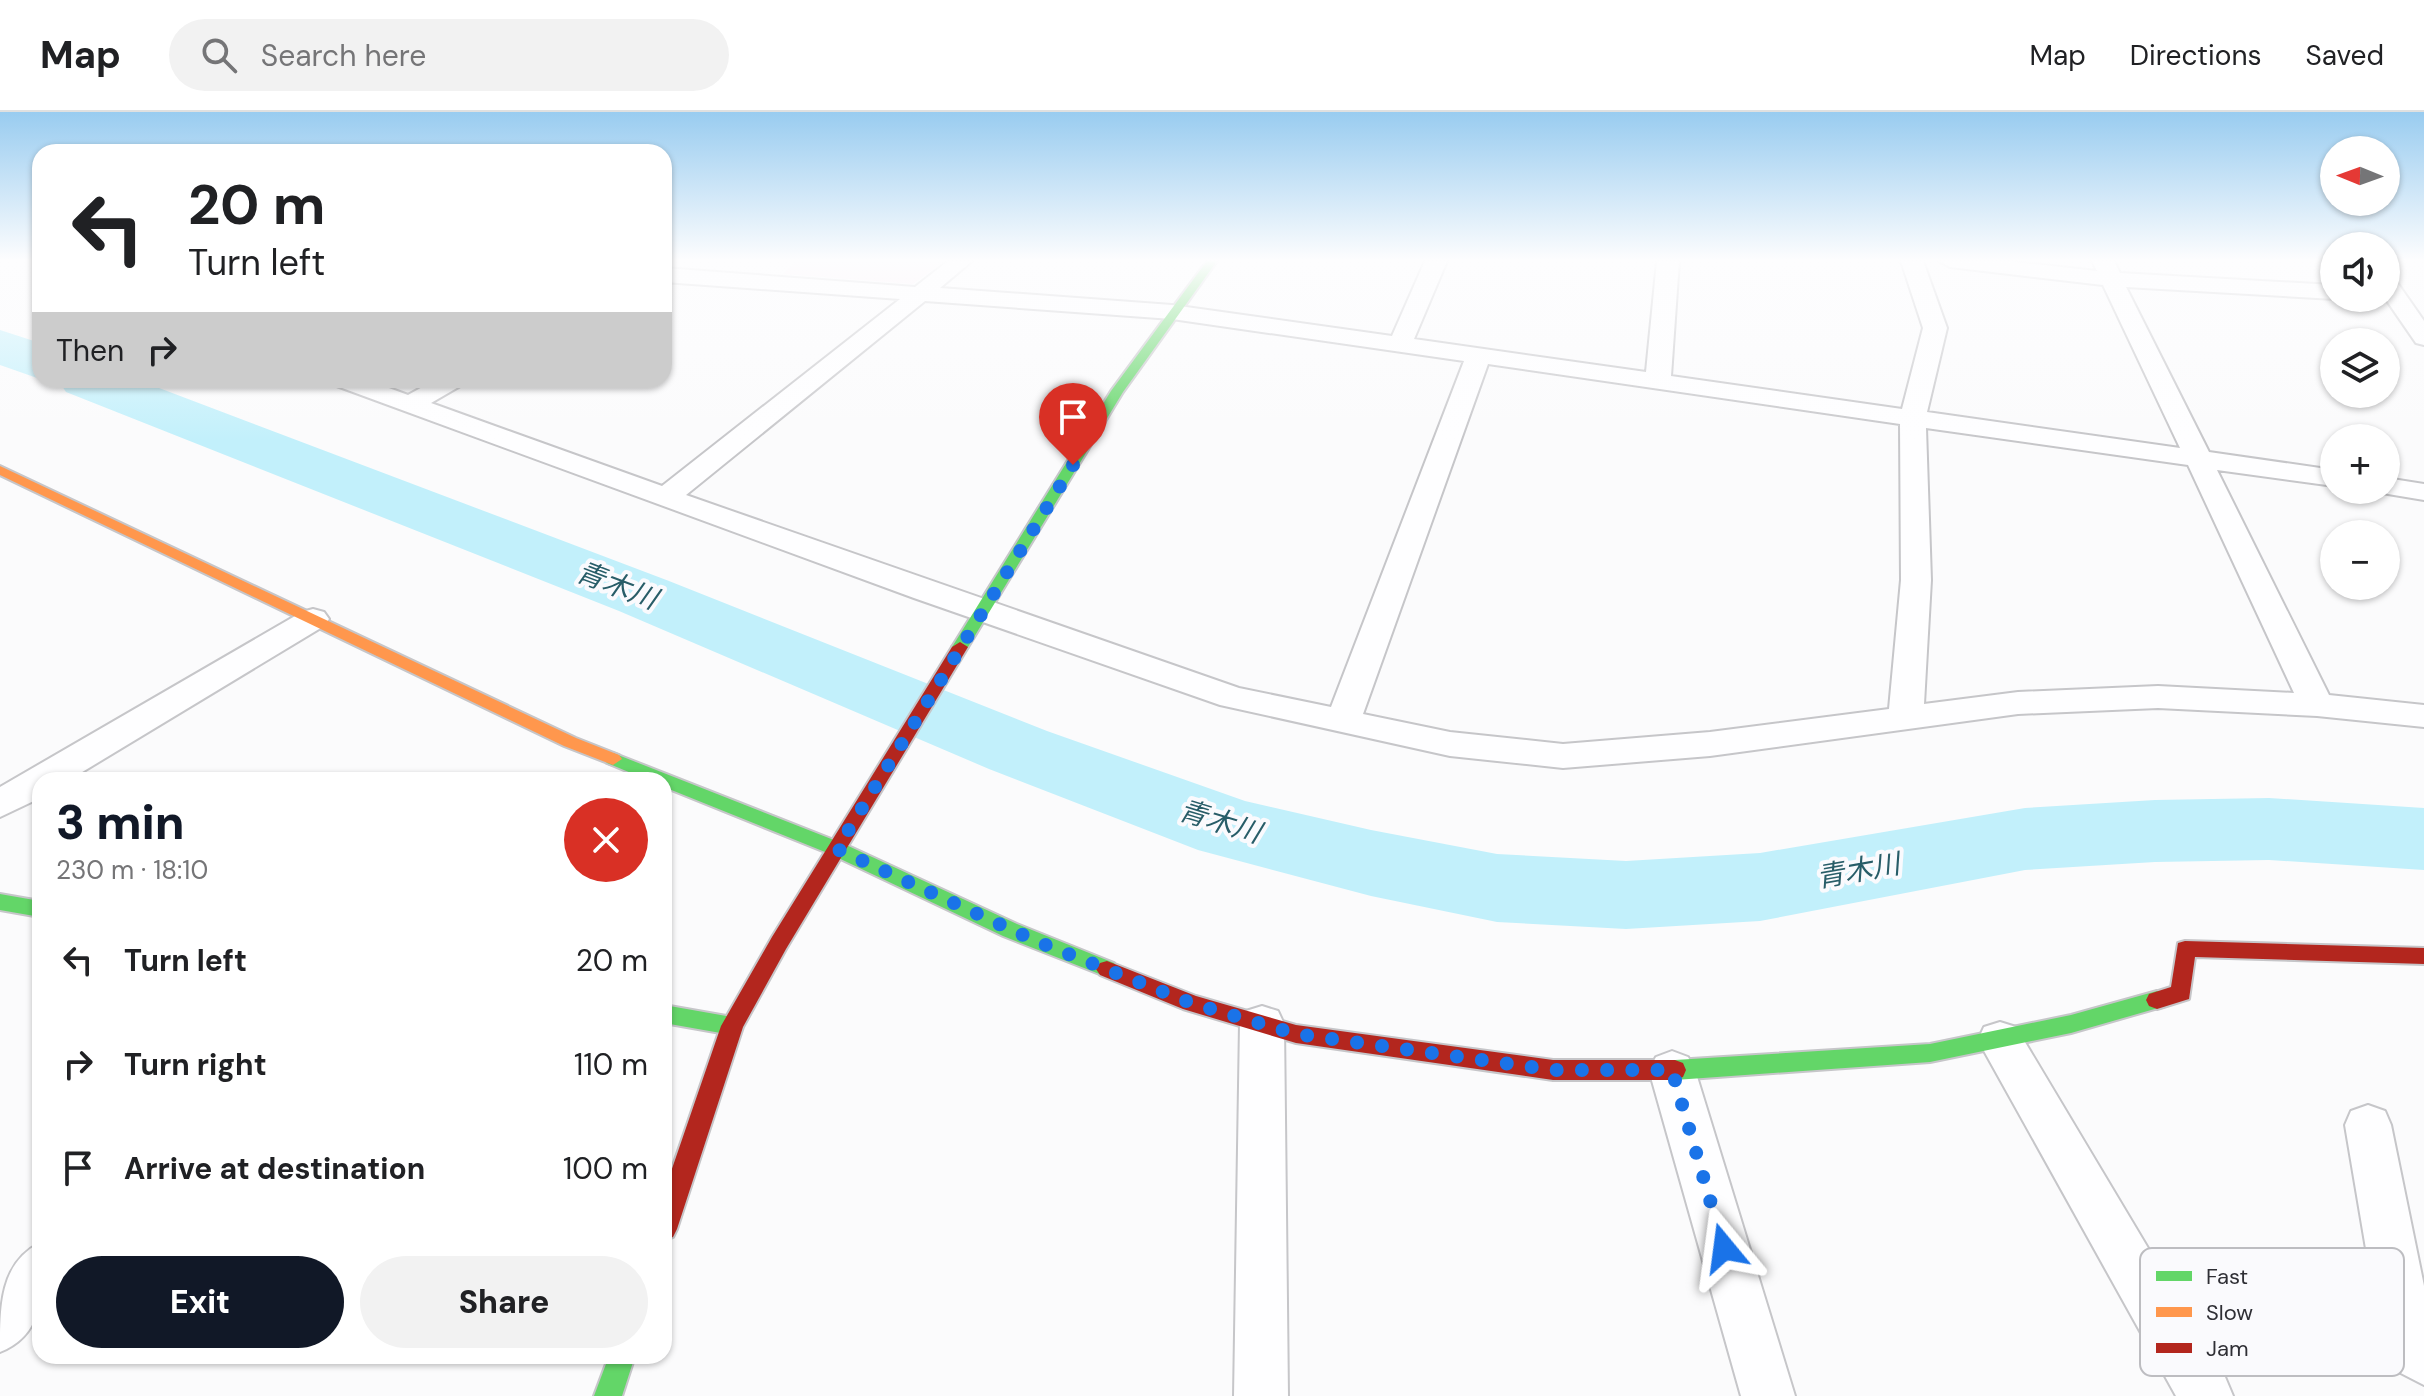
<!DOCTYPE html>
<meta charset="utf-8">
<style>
:root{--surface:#fff;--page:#f2f2f2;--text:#202124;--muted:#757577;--line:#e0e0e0;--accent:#111827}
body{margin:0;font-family:"DM Sans","Noto Sans JP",sans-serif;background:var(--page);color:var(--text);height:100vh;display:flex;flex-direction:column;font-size:30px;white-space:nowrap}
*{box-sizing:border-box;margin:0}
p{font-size:26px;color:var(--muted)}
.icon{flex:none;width:44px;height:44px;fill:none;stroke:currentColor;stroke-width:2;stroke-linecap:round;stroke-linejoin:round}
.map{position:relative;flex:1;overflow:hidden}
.drawer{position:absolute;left:32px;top:660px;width:640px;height:592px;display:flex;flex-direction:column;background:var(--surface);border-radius:24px;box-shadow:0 2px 6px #0004}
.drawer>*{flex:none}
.banner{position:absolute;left:32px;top:32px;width:640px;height:244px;border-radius:24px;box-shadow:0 2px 6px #0004;background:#fff;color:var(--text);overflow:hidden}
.needle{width:52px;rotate:271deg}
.controls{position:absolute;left:2320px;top:24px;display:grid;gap:16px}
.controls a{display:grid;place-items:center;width:80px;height:80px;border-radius:50%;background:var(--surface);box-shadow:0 2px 6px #0004;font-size:40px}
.pin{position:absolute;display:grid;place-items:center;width:68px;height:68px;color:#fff;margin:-82px -34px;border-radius:50% 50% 50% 0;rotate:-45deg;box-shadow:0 0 8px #0007}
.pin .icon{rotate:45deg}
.me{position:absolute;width:88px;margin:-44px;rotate:344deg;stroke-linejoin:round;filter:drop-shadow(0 0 6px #0008)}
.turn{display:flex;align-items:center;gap:28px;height:168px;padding:0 24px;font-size:36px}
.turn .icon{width:104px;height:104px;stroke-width:2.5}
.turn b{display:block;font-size:56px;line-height:68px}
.then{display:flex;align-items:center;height:76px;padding:0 24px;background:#0003;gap:16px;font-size:30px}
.round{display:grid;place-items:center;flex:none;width:84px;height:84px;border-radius:42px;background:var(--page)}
.overview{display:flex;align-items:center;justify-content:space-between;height:136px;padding:0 24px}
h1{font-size:48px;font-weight:800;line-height:60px;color:var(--accent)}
.action{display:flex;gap:16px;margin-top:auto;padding:16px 24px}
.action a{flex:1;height:92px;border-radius:48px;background:var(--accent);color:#fff;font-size:32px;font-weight:800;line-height:92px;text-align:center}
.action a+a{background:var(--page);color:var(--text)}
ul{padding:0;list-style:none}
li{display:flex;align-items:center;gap:24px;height:104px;padding:0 24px}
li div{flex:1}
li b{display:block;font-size:30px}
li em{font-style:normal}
header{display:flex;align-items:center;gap:48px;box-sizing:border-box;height:112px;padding:0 40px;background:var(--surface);border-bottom:2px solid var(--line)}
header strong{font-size:38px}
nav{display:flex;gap:44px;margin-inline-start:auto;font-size:28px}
.search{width:560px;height:72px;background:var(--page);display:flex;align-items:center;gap:20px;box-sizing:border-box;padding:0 28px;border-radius:44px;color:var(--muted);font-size:30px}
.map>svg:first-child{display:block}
</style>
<header>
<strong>Map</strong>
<div class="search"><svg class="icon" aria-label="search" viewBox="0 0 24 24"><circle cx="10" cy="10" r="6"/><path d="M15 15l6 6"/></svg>Search here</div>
<nav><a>Map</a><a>Directions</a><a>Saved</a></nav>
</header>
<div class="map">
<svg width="2424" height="1284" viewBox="0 0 2424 1284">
<rect width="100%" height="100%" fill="#fbfbfc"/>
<path fill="#fce9f2" d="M 796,149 L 944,149 L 913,172 L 783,162 Z"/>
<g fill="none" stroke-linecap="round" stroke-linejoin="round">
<path fill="#c2f0fb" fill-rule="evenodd" d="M 0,218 L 40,231 L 40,267 L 0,253 Z
M 58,268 L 138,268 L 669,469 L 1047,619 L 1245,689 L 1371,718 L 1497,742 L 1626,749 L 1760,741 L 2025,696 L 2155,688 L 2269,686 L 2424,696 L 2424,758 L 2269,748 L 2155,750 L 2025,758 L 1760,809 L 1626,817 L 1497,810 L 1371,784 L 1198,738 L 989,657 L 619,499 L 66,280 Z"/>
<g stroke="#c6c6c9" stroke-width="4">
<path id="street" d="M 948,149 L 972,149 L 940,176 L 1172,193 L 1392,224 L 1425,149 L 1447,149 L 1414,227 L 1646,260 L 1657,149 L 1679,149 L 1671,264 L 1902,297 L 1923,216 L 1901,149 L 1923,149 L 1947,216 L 1927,300 L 2180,336 L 2103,173 L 1950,155 L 1939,149 L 2007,149 L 2097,159 L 2092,149 L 2114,149 L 2120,161 L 2334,173 L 2334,186 L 2337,186 L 2334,187 L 2126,175 L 2209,340 L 2334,358 L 2334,374 L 2217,358 L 2329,583 L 2424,593 L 2424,615 L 2317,604 L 2158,596 L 2018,602 L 1710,644 L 1563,656 L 1450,644 L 1220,593 L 914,486 L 334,273 L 331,268 L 367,268 L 408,283 L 435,268 L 465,268 L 462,273 L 431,291 L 662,374 L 900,187 L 664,170 L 664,156 L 915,175 ZM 925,189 L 1172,207 L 1464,249 L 1331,595 L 1239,576 L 686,383 ZM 1488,252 L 1900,312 L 1901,468 L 1889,597 L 1710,620 L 1563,632 L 1450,620 L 1363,602 ZM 1926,316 L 2188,353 L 2294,581 L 2158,574 L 2018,580 L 1924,592 L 1931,468 Z
M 2386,164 L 2394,166 L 2424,209 L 2424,233 L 2416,231 L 2385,186 Z
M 2386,366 L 2424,372 L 2424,388 L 2376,380 L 2386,378 Z
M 313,497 L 324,500 L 329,507 L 324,514 L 69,668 L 40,668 L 40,686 L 0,705 L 0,675 L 302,500 Z
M 1262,894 L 1278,899 L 1284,912 L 1288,1284 L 1234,1284 L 1240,912 L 1246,899 Z
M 2000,910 L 2016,915 L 2225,1265 L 2233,1284 L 2176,1284 L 1978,928 L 1984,915 Z
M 1672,939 L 1688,945 L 1695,958 L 1795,1284 L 1741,1284 L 1649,958 L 1656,945 Z
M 2368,993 L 2385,999 L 2391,1013 L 2424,1174 L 2424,1273 L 2391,1256 L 2383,1237 L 2345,1013 L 2351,999 Z
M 40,1131 C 40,1175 49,1220 0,1240 C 0,1194 0,1151 40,1131 Z"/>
</g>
<g stroke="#c6c6c9" stroke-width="4">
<path id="fast" d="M 1207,149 L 1217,149 L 1123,280 L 968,535 L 960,540 L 954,539 L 952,535 L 1111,279 Z
M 613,641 L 844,732 L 1017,812 L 1114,851 L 1118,857 L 1114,863 L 1107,865 L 1003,824 L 830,742 L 664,675 L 664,668 L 648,668 L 607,651 L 604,647 Z
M 0,782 L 40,789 L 40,805 L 0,798 Z
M 2157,879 L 2165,882 L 2168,888 L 2165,894 L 2071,921 L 1930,950 L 1675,968 L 1667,965 L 1664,958 L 1667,951 L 1675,948 L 1930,932 L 2071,903 Z
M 664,893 L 732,905 L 740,908 L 743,914 L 740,920 L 732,923 L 664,911 Z
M 609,1244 L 635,1244 L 622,1284 L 594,1284 Z"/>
</g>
<g stroke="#c6c6c9" stroke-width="4">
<path id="slow" d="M 0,354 L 576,626 L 619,643 L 622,647 L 613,653 L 564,634 L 0,363 Z"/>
</g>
<g stroke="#c6c6c9" stroke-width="4">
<path id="jam" d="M 960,530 L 968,535 L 786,837 L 743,915 L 677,1117 L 673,1125 L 664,1129 L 664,1080 L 721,914 L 772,825 L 952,535 Z
M 2185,829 L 2424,836 L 2424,852 L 2195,845 L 2189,887 L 2157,897 L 2149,894 L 2146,888 L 2149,882 L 2171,875 L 2178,831 Z
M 1107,849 L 1196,884 L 1296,913 L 1553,948 L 1675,948 L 1683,951 L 1686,958 L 1683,965 L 1675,968 L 1553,968 L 1296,931 L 1183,897 L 1100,863 L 1096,857 L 1100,851 Z"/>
</g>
<use href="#street" fill="#fefeff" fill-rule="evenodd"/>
<use href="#fast" fill="#63d668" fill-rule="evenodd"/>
<use href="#slow" fill="#ff974d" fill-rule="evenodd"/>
<use href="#jam" fill="#b3261e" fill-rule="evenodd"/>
</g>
<linearGradient id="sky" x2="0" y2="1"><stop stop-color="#99ccf0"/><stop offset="0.45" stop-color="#fdfdfe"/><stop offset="1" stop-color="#fdfdfe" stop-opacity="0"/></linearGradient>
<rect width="2424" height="329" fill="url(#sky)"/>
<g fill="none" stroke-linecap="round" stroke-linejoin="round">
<path stroke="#1a73e8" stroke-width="14" stroke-dasharray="0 25.2" d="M 1073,353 L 837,737 L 1036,829 L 1191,891 L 1296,922 L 1553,958 L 1672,958 L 1724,1136"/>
</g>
<g text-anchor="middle" stroke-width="8" stroke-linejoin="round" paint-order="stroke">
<g font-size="28" font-style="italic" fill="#285d68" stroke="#fafafd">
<text transform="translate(617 473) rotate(21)" y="10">青木川</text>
<text transform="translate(1220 709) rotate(17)" y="10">青木川</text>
<text transform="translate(1858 758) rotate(-10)" y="10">青木川</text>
</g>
</g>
<rect x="2140" y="1136" width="264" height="128" rx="12" fill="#fafafd" stroke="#bdbdc1" stroke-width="2"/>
<rect x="2156" y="1159" width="36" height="10" fill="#63d668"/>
<rect x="2156" y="1195" width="36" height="10" fill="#ff974d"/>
<rect x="2156" y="1231" width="36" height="10" fill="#b3261e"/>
<g font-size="22" fill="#2f2f35">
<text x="2206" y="1172">Fast</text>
<text x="2206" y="1208">Slow</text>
<text x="2206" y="1244">Jam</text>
</g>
</svg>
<div class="controls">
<a><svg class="needle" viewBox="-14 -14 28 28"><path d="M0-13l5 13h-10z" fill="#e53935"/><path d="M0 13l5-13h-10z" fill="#757577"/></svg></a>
<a><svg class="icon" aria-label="sound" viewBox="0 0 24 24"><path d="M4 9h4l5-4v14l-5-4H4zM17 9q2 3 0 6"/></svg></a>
<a><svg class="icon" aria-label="layers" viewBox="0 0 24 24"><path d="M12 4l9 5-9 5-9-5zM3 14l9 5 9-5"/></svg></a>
<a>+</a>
<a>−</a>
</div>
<div class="pin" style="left:1073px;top:353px;background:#d93025"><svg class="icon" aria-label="arrive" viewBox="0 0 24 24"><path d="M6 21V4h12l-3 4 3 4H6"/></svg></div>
<svg class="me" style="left:1724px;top:1136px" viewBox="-20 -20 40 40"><path d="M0-17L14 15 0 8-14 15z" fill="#1a73e8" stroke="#fff" stroke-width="4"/></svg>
<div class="banner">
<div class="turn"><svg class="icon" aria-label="left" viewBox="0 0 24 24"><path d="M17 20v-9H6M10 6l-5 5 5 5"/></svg><div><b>20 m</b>Turn left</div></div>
<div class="then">Then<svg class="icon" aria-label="right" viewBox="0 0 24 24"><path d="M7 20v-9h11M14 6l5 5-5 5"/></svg></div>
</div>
<section class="drawer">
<div class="overview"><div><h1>3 min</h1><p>230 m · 18:10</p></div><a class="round" style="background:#d93025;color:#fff"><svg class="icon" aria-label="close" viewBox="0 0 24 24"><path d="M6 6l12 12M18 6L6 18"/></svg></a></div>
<ul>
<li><svg class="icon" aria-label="left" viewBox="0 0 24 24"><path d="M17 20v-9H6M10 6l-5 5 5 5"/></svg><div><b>Turn left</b></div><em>20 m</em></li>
<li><svg class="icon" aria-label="right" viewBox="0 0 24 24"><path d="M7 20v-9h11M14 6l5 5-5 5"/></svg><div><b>Turn right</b></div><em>110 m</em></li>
<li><svg class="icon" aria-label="arrive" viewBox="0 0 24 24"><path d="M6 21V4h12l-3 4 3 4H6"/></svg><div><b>Arrive at destination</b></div><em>100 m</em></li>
</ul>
<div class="action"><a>Exit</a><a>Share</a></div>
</section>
</div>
